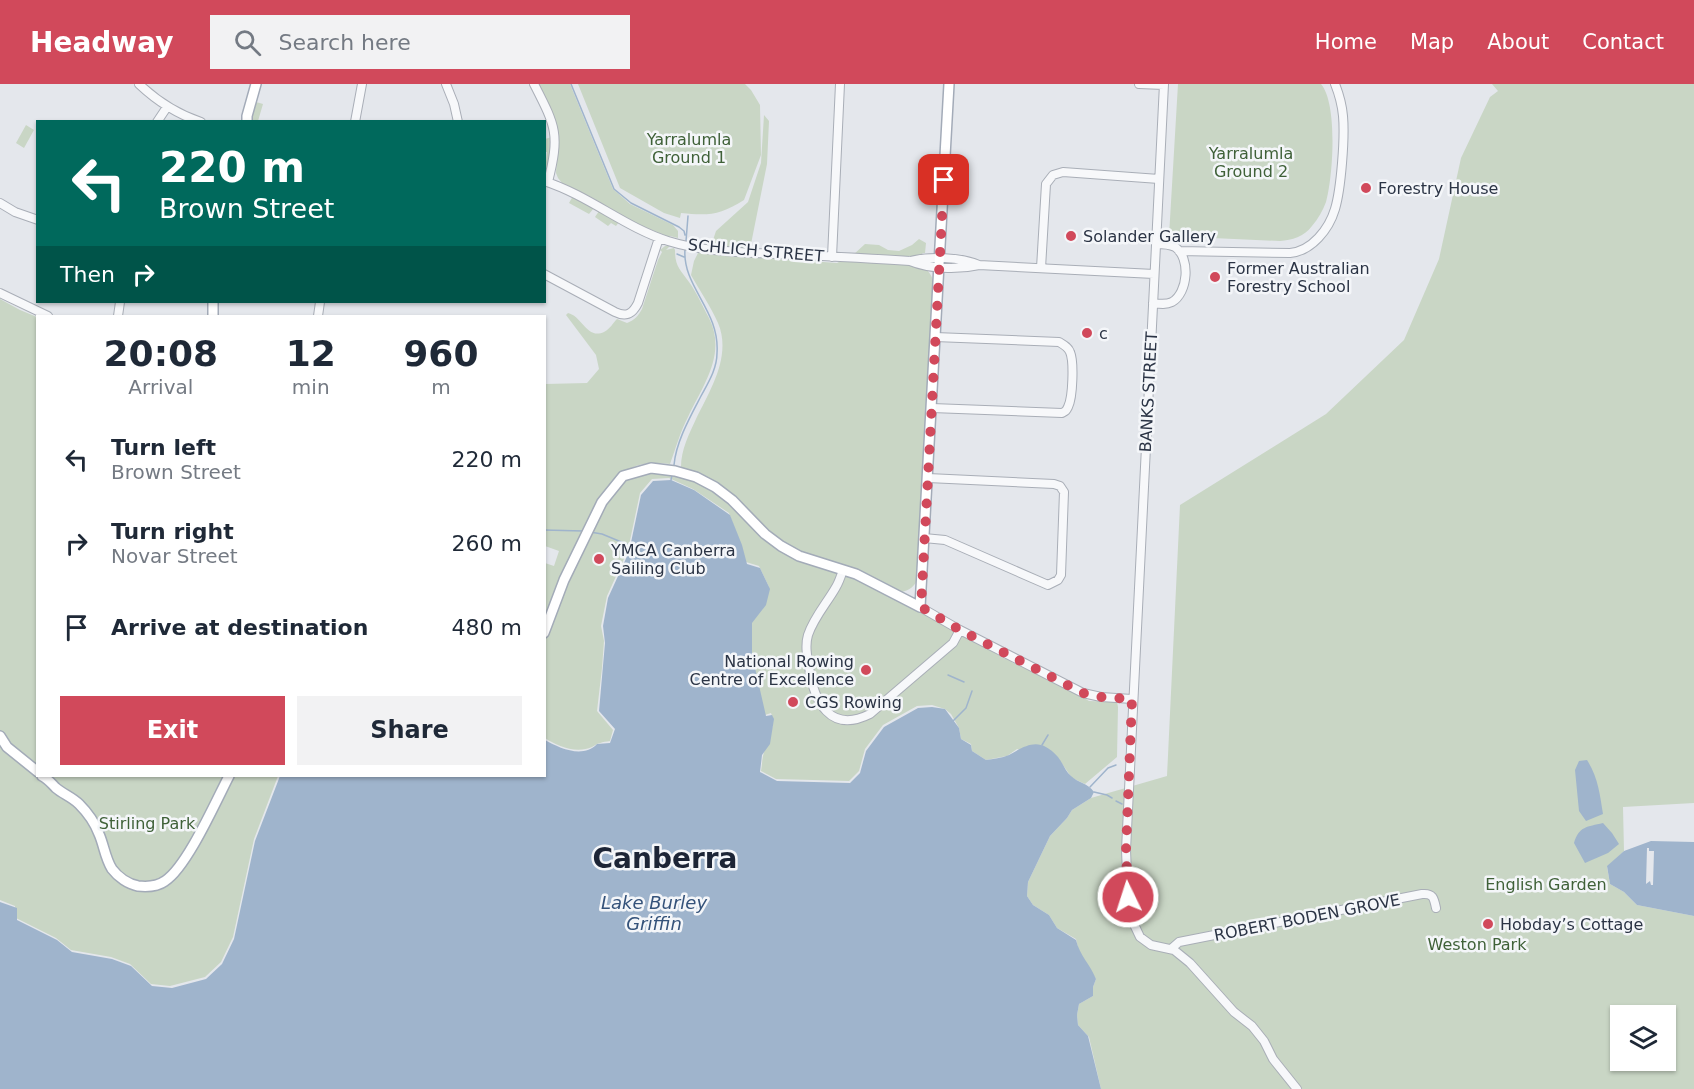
<!DOCTYPE html>
<meta charset="utf-8">
<style>
:root{--surface:#fff;--page:#f2f2f3;--text:#1f2937;--muted:#747a83;--accent:#d1495b}
body{margin:0;font-family:"DejaVu Sans",sans-serif;background:var(--page);color:var(--text);height:100vh;display:flex;flex-direction:column;font-size:22px;white-space:nowrap}
*{box-sizing:border-box;margin:0}
p{font-size:20px;color:var(--muted)}
.icon{flex:none;width:33px;height:33px;fill:none;stroke:currentColor;stroke-width:2;stroke-linecap:round;stroke-linejoin:round}
.map{position:relative;flex:1;overflow:hidden}
.side{position:absolute;left:36px;top:231px;width:510px;height:462px;display:flex;flex-direction:column;background:var(--surface);border-radius:0px;box-shadow:0 2px 4px #0004}
.side>*{flex:none}
.hud{position:absolute;left:36px;top:36px;width:510px;height:183px;border-radius:0px;box-shadow:0 2px 4px #0004;background:#00695c;color:#fff;overflow:hidden}
.buttons{position:absolute;left:1610px;top:921px;display:grid;gap:12px}
.buttons a{display:grid;place-items:center;width:66px;height:66px;border-radius:0px;background:var(--surface);box-shadow:0 2px 4px #0004;font-size:30px}
.pin{position:absolute;display:grid;place-items:center;width:51px;height:51px;color:#fff;margin:-26px;border-radius:12px;box-shadow:0 3px 9px #0006}
.me{position:absolute;width:66px;margin:-33px;rotate:356deg;stroke-linejoin:round;filter:drop-shadow(0 0 4px #0008)}
.turn{display:flex;align-items:center;gap:21px;height:126px;padding:0 24px;font-size:27px}
.turn .icon{width:78px;height:78px;stroke-width:2.5}
.turn b{display:block;font-size:42px;line-height:51px}
.then{display:flex;align-items:center;height:57px;padding:0 24px;background:#0003;gap:12px;font-size:22px}
.eta{display:flex;justify-content:space-evenly;align-items:center;height:102px;text-align:center}
.eta b{font-size:36px;font-weight:700;line-height:42px}
.cta{display:flex;gap:12px;margin-top:auto;padding:12px 24px}
.cta a{flex:1;height:69px;border-radius:0px;background:var(--accent);color:#fff;font-size:24px;font-weight:700;line-height:69px;text-align:center}
.cta a+a{background:var(--page);color:var(--text)}
ul{padding:0;list-style:none}
li{display:flex;align-items:center;gap:18px;height:84px;padding:0 24px}
li div{flex:1}
li b{display:block;font-size:22px}
li em{font-style:normal}
header{display:flex;align-items:center;gap:36px;box-sizing:border-box;height:84px;padding:0 30px;background:var(--accent);color:#fff}
header strong{font-size:28px}
nav{display:flex;gap:33px;margin-inline-start:auto;font-size:21px}
.search{width:420px;height:54px;background:var(--page);display:flex;align-items:center;gap:15px;box-sizing:border-box;padding:0 21px;border-radius:0px;color:var(--muted);font-size:22px}
.map>svg:first-child{display:block}
</style>
<header>
<strong>Headway</strong>
<div class="search"><svg class="icon" aria-label="search" viewBox="0 0 24 24"><circle cx="10" cy="10" r="6"/><path d="M15 15l6 6"/></svg>Search here</div>
<nav><a>Home</a><a>Map</a><a>About</a><a>Contact</a></nav>
</header>
<div class="map">
<svg width="1694" height="1005" viewBox="0 0 1694 1005">
<rect width="100%" height="100%" fill="#e4e7ec"/>
<path fill="#c9d6c5" fill-rule="evenodd" d="M 537,0 L 570,0 L 613,105 L 630,120 L 673,141 L 678,147 L 678,154 L 670,152 L 669,153 L 635,139 L 593,114 L 562,99 L 558,94 L 556,89 L 558,49 Z
M 578,0 L 745,0 L 751,6 L 760,21 L 761,71 L 744,116 C 720,131 709,132 681,129 L 680,134 L 664,129 L 620,104 Z
M 1178,0 L 1321,0 C 1338,20 1333,93 1326,118 C 1323,126 1318,135 1312,142 C 1304,153 1292,156 1280,157 L 1169,152 Z
M 1492,0 L 1694,0 L 1694,719 L 1623,723 L 1624,767 L 1607,783 L 1610,800 L 1624,808 L 1637,821 L 1694,832 L 1694,1005 L 1101,1005 L 1089,953 L 1078,941 L 1077,931 L 1079,920 L 1093,912 L 1093,903 L 1096,895 L 1079,868 L 1076,855 L 1057,844 L 1049,831 L 1033,821 L 1027,812 L 1028,798 L 1050,752 L 1067,734 L 1072,726 L 1091,714 L 1167,692 L 1180,421 L 1326,330 L 1404,256 L 1439,175 L 1461,74 L 1490,13 L 1498,7 ZM 1620,932 L 1665,932 L 1665,976 L 1620,976 Z
M 256,18 L 263,20 L 258,37 L 250,37 Z
M 764,31 L 769,37 L 767,80 L 750,165 L 711,162 L 716,147 L 748,118 L 761,79 Z
M 26,41 L 34,46 L 24,64 L 16,59 Z
M 552,53 C 553,64 552,80 545,88 L 547,68 L 545,68 L 545,55 Z
M 573,112 L 594,124 L 589,130 L 569,119 Z
M 599,127 L 619,138 L 616,142 L 611,139 L 608,142 L 595,133 Z
M 919,155 L 926,159 L 925,169 L 922,169 L 927,176 L 922,178 C 925,185 931,189 933,196 L 919,494 C 914,502 910,507 900,508 L 797,467 L 779,457 L 757,436 L 708,395 L 681,383 C 681,366 689,350 696,335 C 710,306 732,272 718,239 C 711,223 700,207 691,191 L 694,177 L 698,169 L 837,179 L 853,171 L 865,160 L 879,161 L 888,166 L 899,167 L 912,161 Z
M 665,162 L 670,162 L 666,166 L 674,164 L 675,166 C 675,183 680,185 689,198 C 697,209 703,223 709,234 C 727,270 703,301 688,333 C 680,348 676,364 670,380 C 655,378 639,378 626,387 C 618,392 613,400 608,407 C 578,446 562,494 545,539 L 545,479 L 554,482 L 559,467 L 545,462 L 545,300 L 587,299 L 599,285 L 596,271 L 566,231 L 568,229 C 582,232 587,256 604,248 C 610,245 613,239 617,235 L 627,239 C 635,236 638,232 642,225 L 658,176 L 662,168 L 660,166 Z
M 0,215 L 20,226 L 37,233 L 37,686 L 26,678 L 0,649 Z
M 658,386 L 694,396 L 714,406 L 730,418 L 764,452 L 853,492 L 919,525 L 1005,575 L 1007,574 L 1013,579 L 1031,586 L 1049,597 L 1057,594 L 1080,605 L 1081,612 L 1089,617 L 1117,618 L 1118,623 L 1117,673 L 1085,700 L 1072,694 L 1058,674 L 1017,665 L 1007,672 L 986,676 L 972,667 L 971,660 L 961,655 L 959,644 L 951,630 L 945,625 L 932,621 L 917,622 L 883,641 L 865,665 L 859,687 L 849,697 L 776,695 L 761,687 C 762,682 762,677 763,672 C 766,659 777,643 771,629 L 765,631 L 751,570 L 750,538 L 769,503 L 759,482 L 746,478 L 740,459 L 729,429 L 693,405 L 669,394 L 652,395 L 640,409 L 628,466 L 607,512 L 601,542 L 604,557 L 602,584 L 597,627 L 613,646 L 610,657 C 602,658 598,659 592,663 C 576,670 557,662 545,654 L 545,547 L 605,421 L 626,395 Z
M 0,657 L 12,673 L 77,722 L 93,743 L 105,777 L 141,805 L 173,792 L 229,692 L 278,692 L 254,755 L 233,853 L 221,878 L 205,893 L 170,902 L 151,900 L 130,880 L 111,873 L 71,866 L 56,854 L 16,834 L 15,822 L 0,816 Z
M 45,692 L 225,692 L 183,770 L 170,787 L 161,795 L 144,799 L 128,794 L 117,785 L 98,743 Z"/>
<path fill="#9fb4cc" d="M 671,396 L 694,406 L 730,431 L 742,461 L 747,480 L 760,484 L 770,505 L 766,521 L 752,539 L 752,571 L 766,632 L 772,631 L 774,635 L 770,660 L 762,671 L 760,688 L 777,697 L 850,699 L 860,689 L 866,667 L 884,643 L 918,624 L 932,623 L 945,625 L 959,644 L 961,655 L 971,661 L 972,667 L 986,676 C 993,675 1002,674 1009,671 C 1028,660 1040,653 1058,673 C 1063,679 1065,687 1071,692 C 1078,699 1088,699 1094,708 L 1091,714 L 1072,726 L 1067,734 L 1050,752 L 1028,798 L 1027,812 L 1033,821 L 1049,831 L 1057,844 L 1076,856 C 1080,872 1090,880 1096,895 L 1093,903 L 1093,912 L 1079,920 L 1077,931 L 1078,941 L 1088,952 L 1101,1005 L 0,1005 L 0,818 L 17,824 L 17,836 L 57,856 L 72,868 L 112,875 L 131,882 L 152,902 L 172,904 L 206,895 L 222,880 L 234,855 L 255,757 L 280,692 L 544,692 L 545,656 C 559,664 583,675 597,660 L 610,659 L 615,645 L 599,627 L 605,559 L 603,542 L 608,514 L 629,468 L 641,411 L 653,397 Z
M 1587,676 C 1598,693 1600,711 1603,730 L 1586,737 L 1579,727 L 1575,686 L 1579,677 Z
M 1603,739 L 1612,749 L 1619,760 L 1608,769 L 1585,779 L 1574,759 C 1579,742 1587,743 1603,739 Z
M 1651,757 L 1694,758 L 1694,832 L 1637,821 L 1624,808 L 1610,800 L 1607,782 L 1624,767 Z"/>
<path fill="#e4e7ec" d="M 1647,764 L 1649,764 L 1649,767 L 1654,767 L 1653,801 L 1651,801 L 1650,797 L 1646,800 Z"/>
<g fill="none" stroke-linecap="round" stroke-linejoin="round">
<path stroke="#9fb4cc" stroke-width="1.5" d="M 571,0 L 614,105 L 631,119 L 679,143 L 684,147 L 685,151
M 686,157 L 688,132
M 677,170 L 684,173
M 674,381 C 676,358 690,333 701,312 C 708,299 717,285 717,269 C 720,226 682,203 685,165
M 671,396 L 672,391
M 544,446 L 583,447
M 590,448 L 602,450 L 631,462
M 948,591 L 964,598
M 952,638 L 966,624 L 972,607
M 1042,661 L 1048,651
M 1090,703 L 1108,684 L 1116,681
M 1094,708 L 1107,711 L 1112,714
M 1116,717 L 1122,720"/>
<g stroke="#a9aeb7" stroke-width="10">
<path id="minor" d="M 139,0 C 158,18 177,30 201,38
M 446,0 L 454,20 L 458,38
M 534,0 C 556,43 560,50 548,98
M 1139,0 L 1164,1
M 1164,0 L 1126,766 L 1128,813 L 1132,836 L 1140,853 L 1151,861 L 1174,866 L 1190,879 L 1234,928 L 1252,942 L 1264,957 L 1273,975 L 1297,1005
M 157,38 L 167,23
M 355,38 L 362,0
M 544,97 C 590,112 624,143 668,157 C 703,168 741,168 777,170 C 821,172 866,174 910,177 C 929,172 961,173 979,181
M 0,119 L 15,128 L 38,136
M 1179,167 L 1290,169 C 1312,167 1329,145 1335,125 C 1341,105 1345,54 1343,32 C 1342,21 1339,10 1335,0
M 832,173 L 840,0
M 910,177 C 930,185 957,186 979,181 L 1154,190
M 1041,184 L 1046,100 L 1053,91 L 1063,88 L 1159,95
M 544,190 L 615,228 C 627,234 633,229 638,219 L 659,154
M 0,209 L 48,232
M 1153,219 C 1160,220 1166,221 1172,218 C 1188,209 1191,174 1175,163 C 1169,160 1162,160 1156,160
M 118,232 L 120,218
M 318,232 L 320,218
M 932,324 L 1062,329 C 1066,327 1066,327 1068,323 C 1073,313 1074,277 1070,268 C 1068,263 1064,261 1059,258 L 935,253
M 924,454 L 945,456 L 1048,501 L 1058,496 L 1061,491 L 1064,408 L 1060,402 L 1054,400 L 928,394
M 843,486 C 841,492 839,498 836,503 C 827,519 814,533 808,551 C 805,561 807,572 809,583 C 814,618 830,650 870,630 L 953,559 L 960,546
M 920,523 L 960,546 L 1083,609 L 1101,613 L 1132,615
M 1171,865 L 1179,858 L 1422,810 C 1433,809 1434,814 1436,824"/>
</g>
<g stroke="#a3abb8" stroke-width="12">
<path id="major" d="M 247,38 L 247,32 L 256,0
M 213,232 L 213,218
M 544,549 L 564,496 L 602,418 L 623,392 L 651,384 L 675,387 L 696,393 L 715,403 L 732,416 L 765,450 L 781,462 L 799,472 L 856,490 L 920,523 L 949,0
M 0,652 L 7,663 L 38,688
M 42,692 C 48,695 51,699 56,704 C 63,710 72,713 79,720 C 87,728 95,739 99,750 C 104,761 105,774 112,785 C 118,793 128,800 138,802 C 147,803 158,802 165,797 C 187,783 216,717 229,692"/>
</g>
<use href="#minor" stroke="#f7f8fa" stroke-width="8"/>
<use href="#major" stroke="#fff" stroke-width="9"/>
</g>
<g fill="none" stroke-linecap="round" stroke-linejoin="round">
<path stroke="#d1495b" stroke-width="10" stroke-dasharray="0 18" d="M 944,96 L 921,523 L 960,546 L 1083,609 L 1101,613 L 1132,615 L 1126,766 L 1128,813"/>
</g>
<g fill="#d1495b" stroke="#f4f6f9" stroke-width="2">
<circle cx="1366" cy="104" r="6"/>
<circle cx="1071" cy="152" r="6"/>
<circle cx="1215" cy="193" r="6"/>
<circle cx="1087" cy="249" r="6"/>
<circle cx="599" cy="475" r="6"/>
<circle cx="866" cy="586" r="6"/>
<circle cx="793" cy="618" r="6"/>
<circle cx="1488" cy="840" r="6"/>
</g>
<g text-anchor="middle" stroke-width="5" stroke-linejoin="round" paint-order="stroke">
<g font-size="16" fill="#3f6138" stroke="#f4f6f9">
<text x="689" y="61">Yarralumla<tspan x="689" dy="18">Ground 1</tspan></text>
<text x="1251" y="75">Yarralumla<tspan x="1251" dy="18">Ground 2</tspan></text>
<text x="147" y="745">Stirling Park</text>
<text x="1546" y="806">English Garden</text>
<text x="1477" y="866">Weston Park</text>
</g>
<g font-size="16" fill="#2b3445" stroke="#f4f6f9" text-anchor="start">
<text x="1378" y="110">Forestry House</text>
<text x="1083" y="158">Solander Gallery</text>
<text x="1227" y="190">Former Australian<tspan x="1227" dy="18">Forestry School</tspan></text>
<text x="1099" y="255">c</text>
<text x="611" y="472">YMCA Canberra<tspan x="611" dy="18">Sailing Club</tspan></text>
<text x="854" y="583" text-anchor="end">National Rowing<tspan x="854" dy="18">Centre of Excellence</tspan></text>
<text x="805" y="624">CGS Rowing</text>
<text x="1500" y="846">Hobday’s Cottage</text>
</g>
<g font-size="16" fill="#2b3445" stroke="#f4f6f9">
<text transform="translate(756 166) rotate(5)" y="6">SCHLICH STREET</text>
<text transform="translate(1148 308) rotate(-87)" y="6">BANKS STREET</text>
<text transform="translate(1307 833) rotate(-11)" y="6">ROBERT BODEN GROVE</text>
</g>
<g font-size="18" font-style="italic" fill="#34527a" stroke="#f4f6f9">
<text x="654" y="825">Lake Burley<tspan x="654" dy="21">Griffin</tspan></text>
</g>
<g font-size="28" font-weight="bold" fill="#1d2536" stroke="#f4f6f9">
<text x="665" y="784">Canberra</text>
</g>
</g>
</svg>
<div class="buttons">
<a><svg class="icon" aria-label="layers" viewBox="0 0 24 24"><path d="M12 4l9 5-9 5-9-5zM3 14l9 5 9-5"/></svg></a>
</div>
<div class="pin" style="left:944px;top:96px;background:#d93025"><svg class="icon" aria-label="arrive" viewBox="0 0 24 24"><path d="M6 21V4h12l-3 4 3 4H6"/></svg></div>
<svg class="me" style="left:1128px;top:813px" viewBox="-20 -20 40 40"><circle r="17" fill="#d1495b" stroke="#fff" stroke-width="3"/><path d="M0-11L8 9 0 5-8 9z" fill="#fff"/></svg>
<div class="hud">
<div class="turn"><svg class="icon" aria-label="left" viewBox="0 0 24 24"><path d="M17 20v-9H6M10 6l-5 5 5 5"/></svg><div><b>220 m</b>Brown Street</div></div>
<div class="then">Then<svg class="icon" aria-label="right" viewBox="0 0 24 24"><path d="M7 20v-9h11M14 6l5 5-5 5"/></svg></div>
</div>
<section class="side">
<div class="eta">
<div><b>20:08</b><p>Arrival</p></div>
<div><b>12</b><p>min</p></div>
<div><b>960</b><p>m</p></div>
</div>
<ul>
<li><svg class="icon" aria-label="left" viewBox="0 0 24 24"><path d="M17 20v-9H6M10 6l-5 5 5 5"/></svg><div><b>Turn left</b><p>Brown Street</p></div><em>220 m</em></li>
<li><svg class="icon" aria-label="right" viewBox="0 0 24 24"><path d="M7 20v-9h11M14 6l5 5-5 5"/></svg><div><b>Turn right</b><p>Novar Street</p></div><em>260 m</em></li>
<li><svg class="icon" aria-label="arrive" viewBox="0 0 24 24"><path d="M6 21V4h12l-3 4 3 4H6"/></svg><div><b>Arrive at destination</b></div><em>480 m</em></li>
</ul>
<div class="cta"><a>Exit</a><a>Share</a></div>
</section>
</div>
